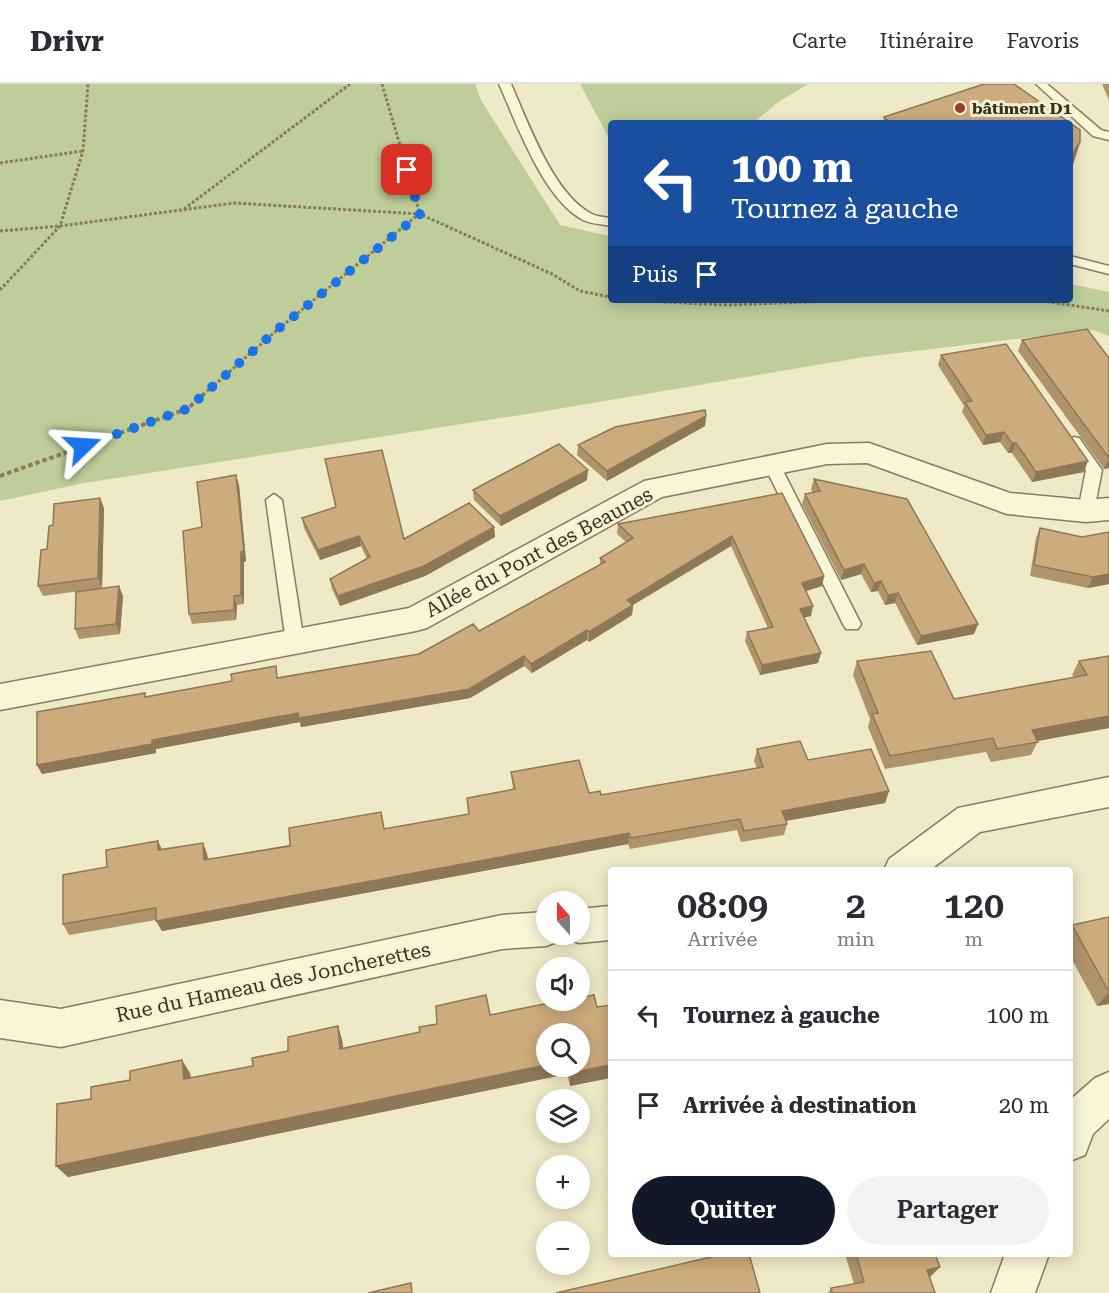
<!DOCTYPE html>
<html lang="fr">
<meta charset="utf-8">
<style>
:root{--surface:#fff;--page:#f2f2f3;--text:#2b2b33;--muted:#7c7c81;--line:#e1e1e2;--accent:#111827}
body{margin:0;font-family:"Roboto Serif",serif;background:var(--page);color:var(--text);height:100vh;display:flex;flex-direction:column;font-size:22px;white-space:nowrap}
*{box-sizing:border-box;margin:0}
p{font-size:20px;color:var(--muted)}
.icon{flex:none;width:33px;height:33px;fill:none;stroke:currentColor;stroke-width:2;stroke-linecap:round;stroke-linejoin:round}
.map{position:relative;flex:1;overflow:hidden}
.details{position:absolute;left:608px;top:783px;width:465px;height:390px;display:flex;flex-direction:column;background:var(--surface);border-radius:6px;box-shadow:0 3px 15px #0003}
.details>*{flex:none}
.hud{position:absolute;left:608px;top:36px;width:465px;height:183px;border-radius:6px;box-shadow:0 3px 15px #0003;background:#1a4fa0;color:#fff;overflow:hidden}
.needle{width:39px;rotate:339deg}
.controls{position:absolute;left:536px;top:807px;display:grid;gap:12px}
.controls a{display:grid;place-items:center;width:54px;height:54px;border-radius:50%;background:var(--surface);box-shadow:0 3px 15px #0003;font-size:30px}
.pin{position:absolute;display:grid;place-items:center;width:51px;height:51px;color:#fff;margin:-26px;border-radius:12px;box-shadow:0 3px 9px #0006}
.me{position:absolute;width:66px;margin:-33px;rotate:70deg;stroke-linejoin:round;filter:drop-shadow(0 0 4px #0008)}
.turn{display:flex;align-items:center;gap:21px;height:126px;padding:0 24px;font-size:27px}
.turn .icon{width:78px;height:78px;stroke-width:2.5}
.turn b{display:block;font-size:42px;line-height:51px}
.then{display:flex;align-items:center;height:57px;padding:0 24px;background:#0003;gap:12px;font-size:22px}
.eta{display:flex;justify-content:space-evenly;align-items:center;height:102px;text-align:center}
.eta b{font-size:36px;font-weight:600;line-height:42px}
.cta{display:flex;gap:12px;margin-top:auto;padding:12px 24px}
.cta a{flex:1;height:69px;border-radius:36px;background:var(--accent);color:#fff;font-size:24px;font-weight:600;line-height:69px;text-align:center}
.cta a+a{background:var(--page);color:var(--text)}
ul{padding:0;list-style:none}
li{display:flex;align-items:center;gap:18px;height:90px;padding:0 24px;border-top:2px solid var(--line)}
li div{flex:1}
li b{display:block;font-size:22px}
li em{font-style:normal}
header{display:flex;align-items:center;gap:36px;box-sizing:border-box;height:84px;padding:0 30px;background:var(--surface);border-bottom:2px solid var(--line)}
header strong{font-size:28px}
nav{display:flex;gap:33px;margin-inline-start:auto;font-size:21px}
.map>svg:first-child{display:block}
</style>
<header>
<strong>Drivr</strong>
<nav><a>Carte</a><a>Itinéraire</a><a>Favoris</a></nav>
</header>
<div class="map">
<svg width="1109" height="1209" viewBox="0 0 1109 1209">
<rect width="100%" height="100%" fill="#eee9c6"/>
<path fill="#becd99" d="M 0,0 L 475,0 L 481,16 L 560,141 L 610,152 L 610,216 L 1070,216 L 1070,200 L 1109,208 L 1109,252 L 1093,246 L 864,273 L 533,329 L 84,399 L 0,417 Z
M 580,0 L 808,0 L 777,19 L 753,39 L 610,39 L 610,56 Z"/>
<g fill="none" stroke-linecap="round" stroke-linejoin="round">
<g stroke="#8a7c5b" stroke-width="3">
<path id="service" d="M 499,0 L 511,0 C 528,38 553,110 592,130 C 598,133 605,133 610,134 L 610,142 C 602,140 591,140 583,136 C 543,115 517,40 499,0 Z
M 1036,0 L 1047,0 L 1101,46 L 1109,48 L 1109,56 L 1093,52 Z
M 1070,172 L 1109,182 L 1109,190 L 1070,180 Z
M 1074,353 L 1079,354 L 1102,386 L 1094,427 L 1086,433 L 1078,427 L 1086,386 L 1066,358 Z
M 772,376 L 780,381 L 861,540 L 858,545 L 846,545 L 843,540 L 764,381 Z
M 274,410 L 282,416 L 304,558 L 301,563 L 289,563 L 286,558 L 266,416 Z"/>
</g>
<g stroke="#8a7c5b" stroke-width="3">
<path id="minor" d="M 869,359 L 1010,409 L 1086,416 L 1109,414 L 1109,436 L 1086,438 L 1007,430 L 867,379 L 827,380 L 662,413 L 427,544 L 416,547 L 0,626 L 0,600 L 409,524 L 644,397 L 827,360 Z
M 1109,693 L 1109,723 L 980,748 L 930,786 L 884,786 L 889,775 L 958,724 Z
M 610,822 L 610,856 L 579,859 L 566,854 L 564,850 L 579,850 L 579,825 Z
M 546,828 L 546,850 L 562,850 L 559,857 L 546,862 L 502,865 L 61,963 L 0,954 L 0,916 L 61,925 L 502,831 Z
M 1109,988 L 1109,1035 L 1093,1050 L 1085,1071 L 1070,1077 L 1070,1016 L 1095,994 Z
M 1005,1170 L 1049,1170 L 1035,1209 L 991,1209 Z"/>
</g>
<path stroke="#8a7c5b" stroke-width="3" stroke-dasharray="3 2" stroke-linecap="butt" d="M 382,0 L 420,130
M 0,79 L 83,67
M 184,125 L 350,0
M 0,147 L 60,142 L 234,119 L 420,130 L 552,190 L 580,207 L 610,213
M 0,206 L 60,142 L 83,67 L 88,0
M 624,216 L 727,221 L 858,216
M 1037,216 L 1109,227
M 203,311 L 277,246 L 419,130"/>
<path stroke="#8a7c5b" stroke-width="4" stroke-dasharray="4.5 3" stroke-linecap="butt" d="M 0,392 L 187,325 L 205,309"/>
<use href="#service" fill="#f9f5d9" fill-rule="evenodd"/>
<use href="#minor" fill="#f9f5d9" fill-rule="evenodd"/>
</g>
<path fill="#af936b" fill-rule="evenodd" d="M 984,0 L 1014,0 L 1080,46 L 1080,58 L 1070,90 L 1070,39 L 882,39 L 884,33 Z
M 1102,0 L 1109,0 L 1109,16 Z
M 1022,256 L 1109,274 L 1109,384 L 1104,385 L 1018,267 Z
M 941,271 L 1084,388 L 1032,398 L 1012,369 L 1008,369 L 1000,358 L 983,361 L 962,328 L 964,322 L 938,281 Z
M 706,332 L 705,342 L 607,397 L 577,371 L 578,361 Z
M 814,395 L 978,540 L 974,550 L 917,561 L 895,519 L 885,521 L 878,507 L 871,508 L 861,490 L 841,496 L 802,420 L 805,410 L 813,409 L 811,405 Z
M 587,396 L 501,442 L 474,416 L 473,406 Z
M 239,401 L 246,477 L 244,478 L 244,520 L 237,521 L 236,536 L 192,540 L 189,530 L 202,443 Z
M 782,409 L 824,492 L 822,502 L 806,507 L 811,532 L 804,533 L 821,569 L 818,579 L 760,591 L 745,557 L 747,548 L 768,544 L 731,462 L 633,521 L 632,531 L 589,558 L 587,556 L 532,589 L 524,582 L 470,614 L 301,643 L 300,638 L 156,665 L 156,669 L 42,690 L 37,681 L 147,613 L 279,593 L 419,570 L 479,547 L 600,480 L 600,474 L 626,458 L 617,450 L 618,440 Z
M 100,414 L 104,424 L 102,504 L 43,512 L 38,502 L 47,465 Z
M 302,434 L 404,455 L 494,443 L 495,453 L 425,492 L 340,522 L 332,505 L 330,495 L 367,475 L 361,462 L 320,476 L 304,444 Z
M 1040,444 L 1082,453 L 1109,448 L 1109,500 L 1088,504 L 1030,492 L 1036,454 Z
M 123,512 L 120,550 L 79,555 L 75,545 Z
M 1109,572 L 1109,644 L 1038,657 L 1031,671 L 991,678 L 986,668 L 885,685 L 868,643 L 870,635 L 853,591 L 857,577 L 954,615 L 1074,593 L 1072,591 L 1079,577 Z
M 757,665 L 808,676 L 889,707 L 885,719 L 786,737 L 787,740 L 784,751 L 741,758 L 737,746 L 630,765 L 628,760 L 162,847 L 156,836 L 69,851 L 63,840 L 107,783 L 162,766 L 203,759 L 207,770 L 208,775 L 469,730 L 513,705 L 511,688 L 601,711 L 757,684 L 754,677 Z
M 1109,833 L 1109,920 L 1097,922 L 1070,872 L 1070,844 L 1072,841 Z
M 610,921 L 610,994 L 570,1002 L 567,990 L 68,1093 L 56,1082 L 91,1015 L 130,996 L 190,989 L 191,994 L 253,982 L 288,967 L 338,942 L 342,956 L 343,964 L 420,948 L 490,931 L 597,923 ZM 579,950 L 579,982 L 546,982 Z
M 845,1170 L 935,1170 L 930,1193 L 935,1209 L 828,1209 L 831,1204 L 854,1200 Z"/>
<path fill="#8f7857" d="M 1080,58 L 1070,90 L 1070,75 Z
M 706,332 L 705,342 L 607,397 L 607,387 Z
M 1004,348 L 1000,358 L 983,361 L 986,351 Z
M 1012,359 L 1016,359 L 1012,369 L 1008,369 Z
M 1109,374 L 1109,384 L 1104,385 Z
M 1088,377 L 1084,388 L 1032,398 L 1036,388 Z
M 588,386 L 587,396 L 501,442 L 500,432 Z
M 236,391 L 239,401 L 246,477 L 244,478 L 244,520 L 241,511 Z
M 100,414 L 104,424 L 102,504 L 98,494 Z
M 494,443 L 495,453 L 425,492 L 340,522 L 338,512 Z
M 359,452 L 361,462 L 320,476 L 318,466 Z
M 732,452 L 731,462 L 626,525 L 627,516 Z
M 864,480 L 861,490 L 841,496 L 844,486 Z
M 1109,490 L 1109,500 L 1088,504 L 1093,493 Z
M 824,492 L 822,502 L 800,509 L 802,499 Z
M 881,497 L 878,507 L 871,508 L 874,499 Z
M 119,502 L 123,512 L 120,550 L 116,540 Z
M 898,509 L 895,519 L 885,521 L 888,511 Z
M 234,512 L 237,521 L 236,536 L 234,526 Z
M 633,521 L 632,531 L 589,558 L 589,548 Z
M 813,522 L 811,532 L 798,535 L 800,525 Z
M 978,540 L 974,550 L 917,561 L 921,552 Z
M 587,546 L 587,556 L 532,589 L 531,580 Z
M 821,569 L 818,579 L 760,591 L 762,581 Z
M 524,572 L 524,582 L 470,614 L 301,643 L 300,638 L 156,665 L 156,669 L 42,690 L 37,681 Z
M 1109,632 L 1109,644 L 1025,659 L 1032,646 Z
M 889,707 L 885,719 L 779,738 L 782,727 Z
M 629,749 L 628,760 L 162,847 L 156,837 Z
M 158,757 L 163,768 L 158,766 Z
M 203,759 L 207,770 L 209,787 L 204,776 Z
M 1109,908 L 1109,920 L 1097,922 Z
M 338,942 L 342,956 L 345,978 L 340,965 Z
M 182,976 L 190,989 L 192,1008 L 184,995 Z
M 546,981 L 546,982 L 567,982 L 567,990 L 68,1093 L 56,1082 Z
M 610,981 L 610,994 L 570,1002 L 570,989 Z
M 940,1183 L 930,1193 L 918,1196 L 927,1186 Z"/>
<path fill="#ccab7c" stroke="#8f7857" stroke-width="1.5" d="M 984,0 L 1014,0 L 1080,46 L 1080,58 L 1070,75 L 1070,39 L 892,39 L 884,33 Z
M 1087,245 L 1109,274 L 1109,374 L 1022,256 Z
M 1006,260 L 1088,377 L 1036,388 L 1016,359 L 1012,359 L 1004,348 L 986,351 L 965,318 L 972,317 L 941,271 Z
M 705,326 L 706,332 L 607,387 L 578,361 L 615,343 Z
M 559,360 L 588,386 L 500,432 L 473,406 Z
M 382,366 L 404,455 L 469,419 L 494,443 L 424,482 L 338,512 L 330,495 L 370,473 L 359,452 L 318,466 L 302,434 L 336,423 L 325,375 Z
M 236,391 L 244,467 L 241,468 L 241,511 L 234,512 L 234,526 L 189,530 L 183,447 L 202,443 L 197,398 Z
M 814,395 L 907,415 L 978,540 L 921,552 L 898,509 L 888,511 L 881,497 L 874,499 L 864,480 L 844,486 L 805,410 L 820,407 Z
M 782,409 L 824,492 L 802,499 L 813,522 L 800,525 L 821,569 L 762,581 L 747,548 L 773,543 L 732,452 L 627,516 L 633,521 L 589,548 L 587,546 L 531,580 L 524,572 L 469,605 L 299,634 L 298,629 L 152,656 L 152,660 L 37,681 L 37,628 L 145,609 L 145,613 L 232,597 L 231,590 L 276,582 L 277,594 L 419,570 L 473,540 L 479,547 L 605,478 L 600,474 L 633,454 L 618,440 Z
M 100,414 L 98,494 L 38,502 L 41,466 L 47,465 L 49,442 L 53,441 L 54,420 Z
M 1040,444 L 1082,453 L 1109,448 L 1109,490 L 1093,493 L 1034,481 Z
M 119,502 L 116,540 L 75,545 L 76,508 Z
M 931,567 L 954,615 L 1087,591 L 1079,577 L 1109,572 L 1109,632 L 1032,646 L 1038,658 L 997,665 L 993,654 L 890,672 L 872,630 L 878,629 L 857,577 Z
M 800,657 L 808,676 L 871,665 L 889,707 L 782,727 L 787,740 L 744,747 L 740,735 L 631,754 L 629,749 L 156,837 L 156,824 L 63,840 L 63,791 L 107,783 L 106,766 L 158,757 L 158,766 L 203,759 L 204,776 L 290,762 L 289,744 L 381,728 L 384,745 L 469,730 L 467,714 L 515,705 L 511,688 L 579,676 L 589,709 L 600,707 L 601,711 L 763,683 L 757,665 Z
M 1109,833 L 1109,908 L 1072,841 Z
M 486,911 L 490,931 L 564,916 L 579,916 L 579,914 L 594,911 L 597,923 L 610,921 L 610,981 L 570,989 L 569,982 L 579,982 L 579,950 L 546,950 L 546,981 L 56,1082 L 57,1020 L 91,1015 L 91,1003 L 130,996 L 130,987 L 182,976 L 184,995 L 253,982 L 252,974 L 288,967 L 288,953 L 338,942 L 340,965 L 420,948 L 419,943 L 437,940 L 436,922 Z
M 724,1170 L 749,1170 L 760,1209 L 556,1209 Z
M 856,1170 L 935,1170 L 940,1183 L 927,1186 L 935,1209 L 832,1209 L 831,1204 L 864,1198 Z
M 411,1199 L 412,1209 L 368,1209 Z"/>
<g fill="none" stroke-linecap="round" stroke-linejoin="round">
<path stroke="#1a73e8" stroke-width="10" stroke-dasharray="0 18" d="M 83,362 L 187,325 L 277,246 L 420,130 L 407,86"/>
</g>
<circle fill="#993e2b" stroke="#f6f2d5" stroke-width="2" cx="960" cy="24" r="6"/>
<g text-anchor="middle" stroke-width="6" stroke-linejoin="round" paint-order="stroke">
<g font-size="16" font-weight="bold" fill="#3a311f" stroke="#f6f2d5" text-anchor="start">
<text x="972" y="30">bâtiment D1</text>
</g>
<g font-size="20" fill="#3a311f" stroke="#f6f2d5">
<text transform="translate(539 468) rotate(-28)" y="7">Allée du Pont des Beaunes</text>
<text transform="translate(273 898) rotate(-12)" y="7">Rue du Hameau des Joncherettes</text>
</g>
</g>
</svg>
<div class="controls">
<a><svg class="needle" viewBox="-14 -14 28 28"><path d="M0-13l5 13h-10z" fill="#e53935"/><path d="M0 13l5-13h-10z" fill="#7c7c81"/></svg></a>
<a><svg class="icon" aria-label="sound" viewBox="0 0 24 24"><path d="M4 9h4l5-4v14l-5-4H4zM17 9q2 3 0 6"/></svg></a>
<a><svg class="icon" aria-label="search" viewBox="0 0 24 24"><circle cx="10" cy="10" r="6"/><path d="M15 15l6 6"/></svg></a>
<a><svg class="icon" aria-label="layers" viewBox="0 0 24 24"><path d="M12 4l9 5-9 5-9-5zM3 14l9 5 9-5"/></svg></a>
<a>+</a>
<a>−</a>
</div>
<div class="pin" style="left:407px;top:86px;background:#d93025"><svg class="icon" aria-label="arrive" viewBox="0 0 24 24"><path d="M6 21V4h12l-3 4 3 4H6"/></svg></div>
<svg class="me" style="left:83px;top:362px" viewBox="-20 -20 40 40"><path d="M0-17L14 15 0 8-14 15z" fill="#1a73e8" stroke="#fff" stroke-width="4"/></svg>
<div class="hud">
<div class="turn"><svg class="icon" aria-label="left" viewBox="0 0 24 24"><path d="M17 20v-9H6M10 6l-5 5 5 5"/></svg><div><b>100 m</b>Tournez à gauche</div></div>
<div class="then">Puis<svg class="icon" aria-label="arrive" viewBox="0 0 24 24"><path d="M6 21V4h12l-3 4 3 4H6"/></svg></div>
</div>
<section class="details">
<div class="eta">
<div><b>08:09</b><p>Arrivée</p></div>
<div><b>2</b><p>min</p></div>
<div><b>120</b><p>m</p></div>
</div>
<ul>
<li><svg class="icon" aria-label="left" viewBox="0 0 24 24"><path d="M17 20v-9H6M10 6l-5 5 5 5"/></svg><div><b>Tournez à gauche</b></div><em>100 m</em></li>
<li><svg class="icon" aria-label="arrive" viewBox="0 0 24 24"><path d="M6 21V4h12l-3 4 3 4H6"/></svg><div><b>Arrivée à destination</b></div><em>20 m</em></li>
</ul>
<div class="cta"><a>Quitter</a><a>Partager</a></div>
</section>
</div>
